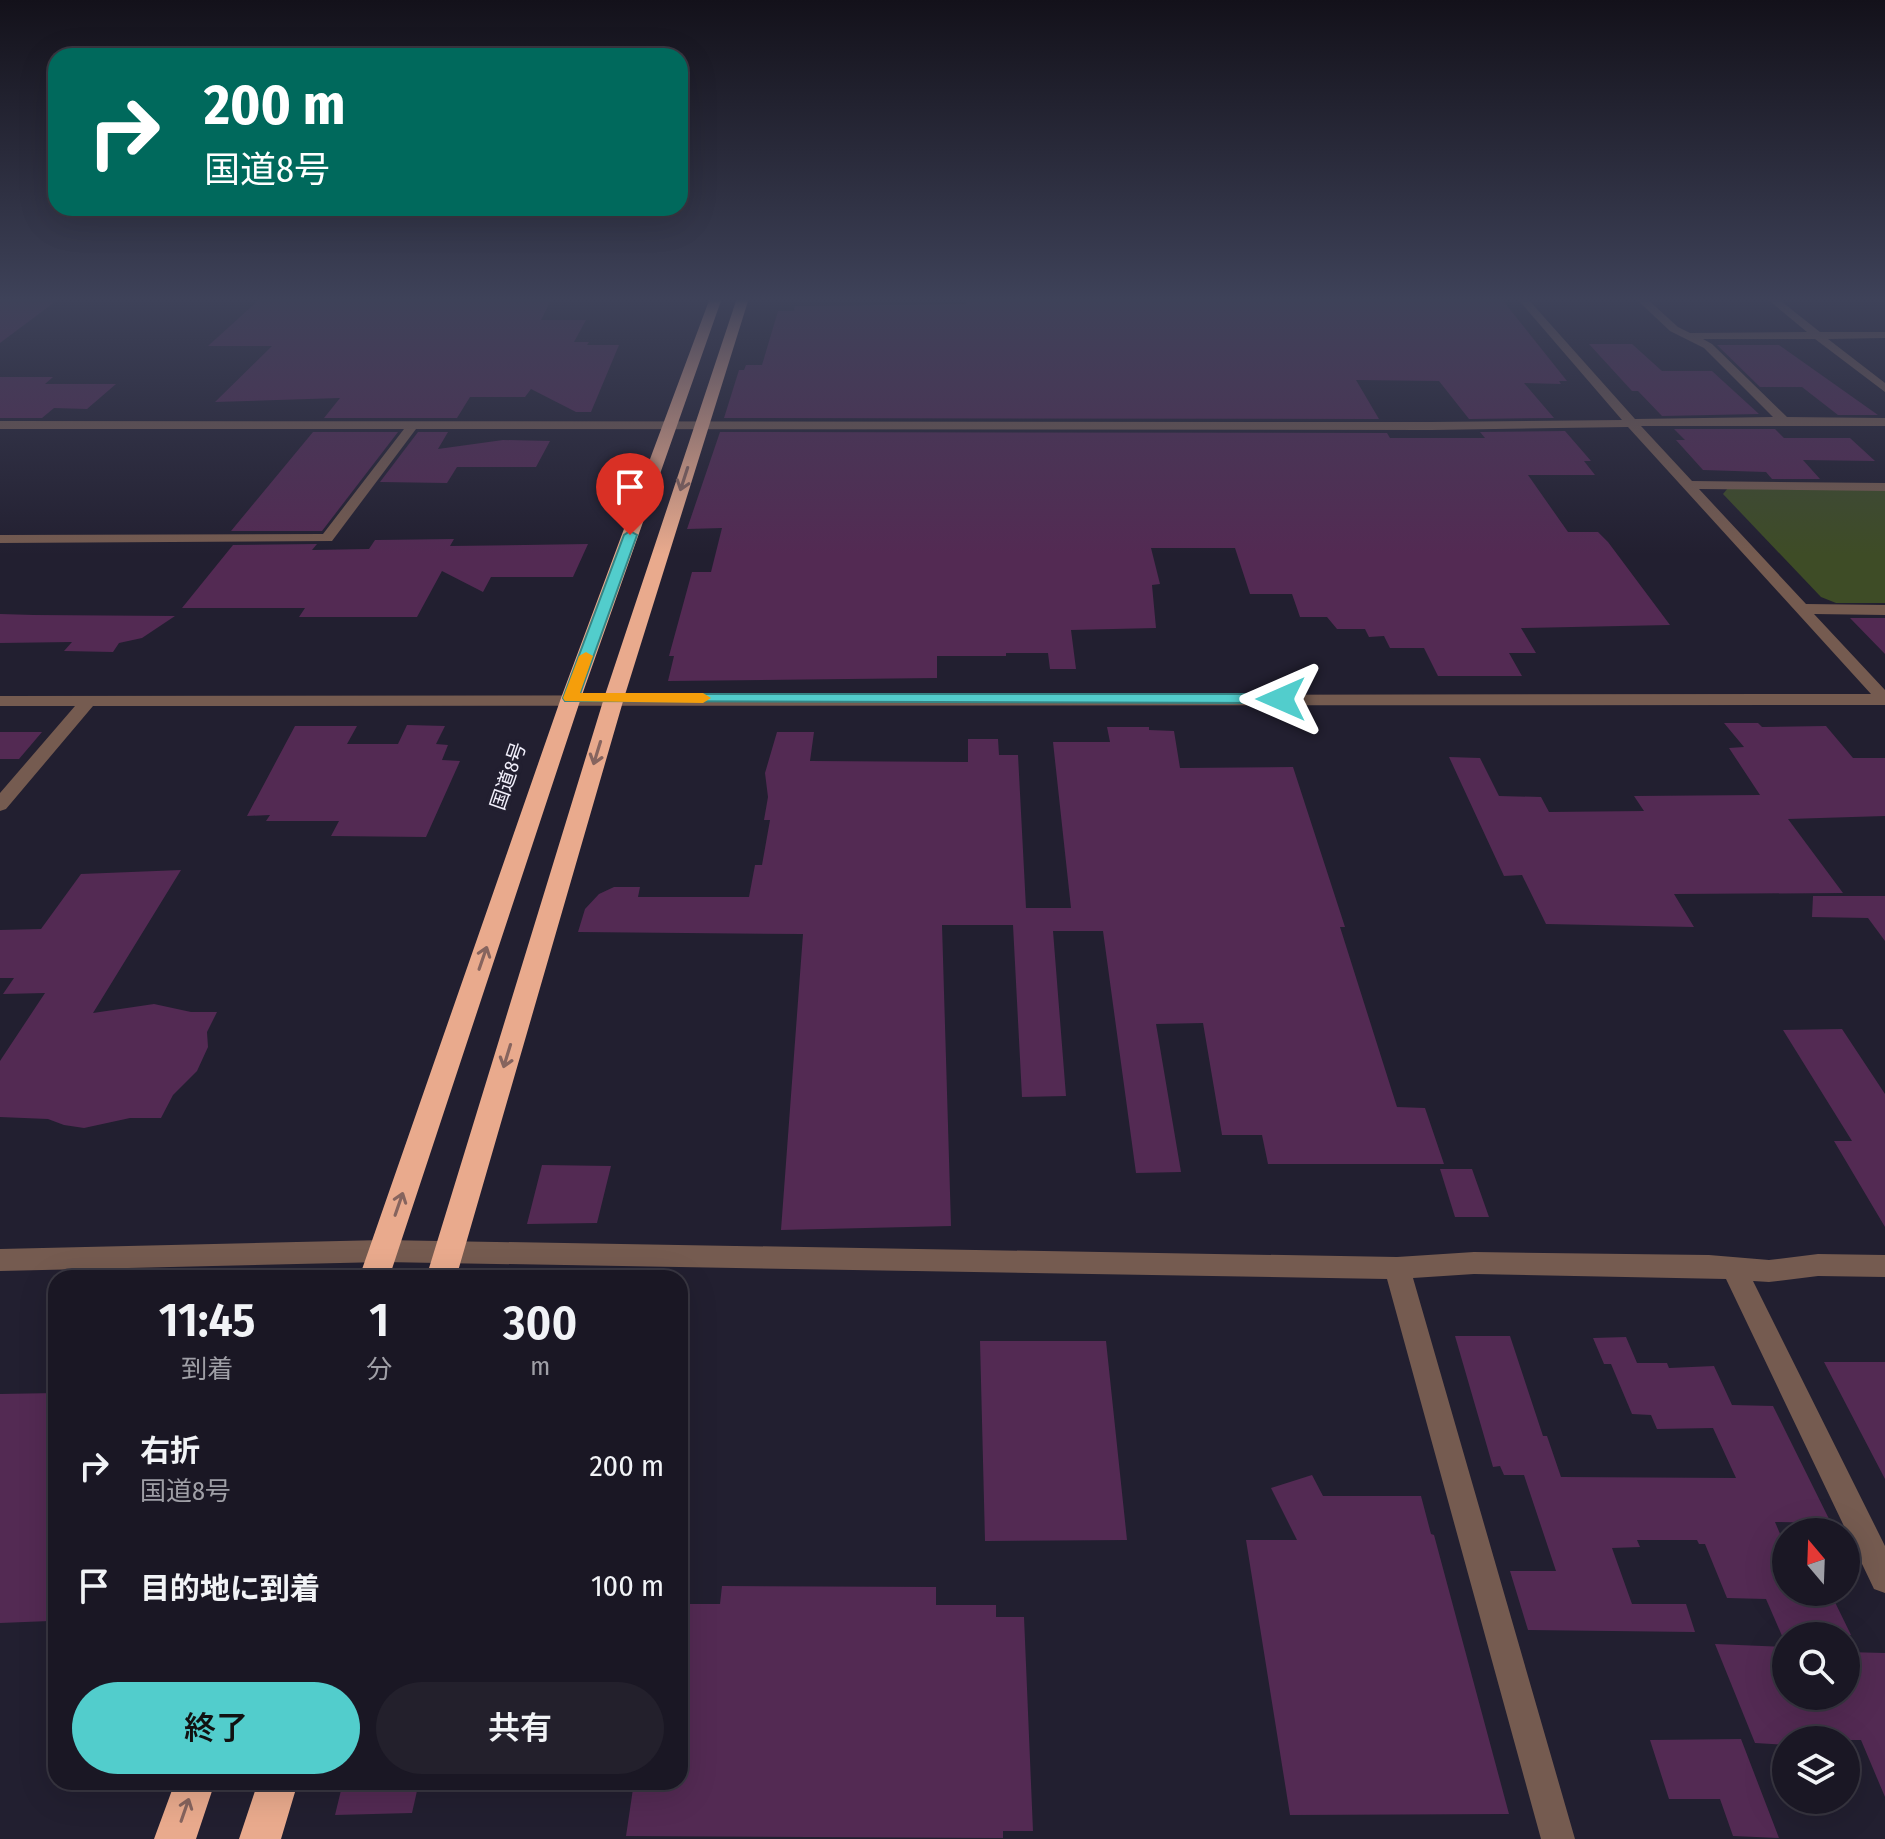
<!DOCTYPE html>
<html lang="ja">
<meta charset="utf-8">
<style>
:root{--surface:#1a1724;--page:#23202c;--text:#f1f3f6;--muted:#9f9fa6;--line:#383641;--accent:#52cdcc}
body{margin:0;font-family:"Fira Sans Condensed","Noto Sans JP",sans-serif;background:var(--page);color:var(--text);height:100vh;display:flex;flex-direction:column;font-size:30px;white-space:nowrap}
*{box-sizing:border-box;margin:0}
p{font-size:26px;color:var(--muted)}
.icon{flex:none;width:44px;height:44px;fill:none;stroke:currentColor;stroke-width:2;stroke-linecap:round;stroke-linejoin:round}
.map{position:relative;flex:1;overflow:hidden}
.panel{position:absolute;left:48px;top:1270px;width:640px;height:520px;display:flex;flex-direction:column;background:var(--surface);border-radius:24px;box-shadow:0 8px 32px #0002,0 0 0 2px var(--line)}
.panel>*{flex:none}
.banner{position:absolute;left:48px;top:48px;width:640px;height:168px;border-radius:24px;box-shadow:0 8px 32px #0002,0 0 0 2px var(--line);background:#00695c;color:#fff;overflow:hidden}
.needle{width:52px;rotate:341deg}
.controls{position:absolute;left:1772px;top:1518px;display:grid;gap:16px}
.controls a{display:grid;place-items:center;width:88px;height:88px;border-radius:50%;background:var(--surface);box-shadow:0 8px 32px #0002,0 0 0 2px var(--line);font-size:40px}
.pin{position:absolute;display:grid;place-items:center;width:68px;height:68px;color:#fff;margin:-82px -34px;border-radius:50% 50% 50% 0;rotate:-45deg;box-shadow:0 0 8px #0007}
.pin .icon{rotate:45deg}
.me{position:absolute;width:88px;margin:-44px;rotate:270deg;stroke-linejoin:round;filter:drop-shadow(0 0 6px #0008)}
.turn{display:flex;align-items:center;gap:28px;height:168px;padding:0 24px;font-size:36px}
.turn .icon{width:104px;height:104px;stroke-width:2.5}
.turn b{display:block;font-size:56px;line-height:68px}
.eta{display:flex;justify-content:space-evenly;align-items:center;height:136px;text-align:center}
.eta b{font-size:48px;font-weight:600;line-height:56px}
.action{display:flex;gap:16px;margin-top:auto;padding:16px 24px}
.action a{flex:1;height:92px;border-radius:48px;background:var(--accent);color:#111;font-size:32px;font-weight:600;line-height:92px;text-align:center}
.action a+a{background:var(--page);color:var(--text)}
ul{padding:0;list-style:none}
li{display:flex;align-items:center;gap:24px;height:120px;padding:0 24px}
li div{flex:1}
li b{display:block;font-size:30px}
li em{font-style:normal}
.map>svg:first-child{display:block}
</style>
<div class="map">
<svg width="1885" height="1839" viewBox="0 0 1885 1839">
<rect width="100%" height="100%" fill="#221f30"/>
<path fill="#3e4c26" d="M 1728,488 L 1885,489 L 1885,603 L 1836,603 L 1821,597 L 1723,494 Z"/>
<path fill="#532a53" d="M 0,298 L 60,298 L 0,343 Z
M 261,298 L 552,298 L 541,320 L 586,320 L 574,342 L 589,342 L 587,345 L 619,345 L 591,412 L 576,412 L 531,389 L 525,397 L 470,397 L 457,418 L 324,418 L 340,398 L 215,402 L 272,346 L 208,346 Z
M 966,298 L 1501,298 L 1567,381 L 1559,381 L 1561,384 L 1524,383 L 1554,418 L 1469,419 L 1439,381 L 1356,380 L 1379,419 L 724,418 L 739,370 L 744,370 L 746,365 L 762,365 L 778,311 L 794,311 L 795,306 L 966,304 Z
M 1589,344 L 1632,344 L 1662,371 L 1712,371 L 1759,414 L 1662,416 L 1638,391 L 1632,391 Z
M 1717,345 L 1779,345 L 1878,415 L 1838,415 L 1802,387 L 1760,387 Z
M 0,377 L 53,377 L 45,384 L 116,384 L 87,409 L 54,408 L 42,418 L 0,418 Z
M 1674,429 L 1775,429 L 1784,438 L 1850,438 L 1875,461 L 1803,460 L 1820,479 L 1772,479 L 1766,472 L 1703,470 L 1676,440 L 1685,440 Z
M 1565,431 L 1591,461 L 1584,461 L 1595,475 L 1528,475 L 1568,532 L 1598,532 L 1608,542 L 1670,625 L 1521,628 L 1536,653 L 1509,653 L 1522,676 L 1438,676 L 1424,648 L 1390,648 L 1384,636 L 1369,637 L 1365,629 L 1337,629 L 1327,617 L 1300,617 L 1292,594 L 1250,594 L 1235,548 L 1151,548 L 1160,584 L 1152,585 L 1156,628 L 1071,630 L 1076,669 L 1050,669 L 1048,653 L 1006,653 L 1006,656 L 937,656 L 937,678 L 668,681 L 674,656 L 669,656 L 692,572 L 711,572 L 722,528 L 687,529 L 720,432 L 1387,433 L 1390,438 L 1485,438 L 1480,432 Z
M 313,432 L 398,432 L 322,531 L 231,531 Z
M 418,432 L 448,432 L 438,449 L 503,440 L 550,441 L 536,467 L 457,467 L 447,483 L 380,482 Z
M 454,539 L 450,546 L 588,544 L 573,577 L 491,577 L 483,592 L 442,571 L 417,617 L 299,617 L 305,608 L 182,608 L 233,545 L 317,544 L 312,550 L 369,549 L 375,540 Z
M 0,614 L 34,615 L 175,616 L 142,638 L 119,643 L 113,652 L 64,651 L 72,642 L 0,643 Z
M 1850,618 L 1885,618 L 1885,654 Z
M 1724,723 L 1758,723 L 1762,727 L 1826,726 L 1853,758 L 1885,758 L 1885,816 L 1788,819 L 1843,893 L 1674,894 L 1694,927 L 1546,924 L 1522,875 L 1504,876 L 1449,757 L 1480,758 L 1499,796 L 1541,797 L 1549,812 L 1644,811 L 1634,796 L 1760,795 L 1729,748 L 1744,747 Z
M 407,725 L 445,726 L 436,744 L 448,745 L 442,760 L 460,761 L 426,837 L 331,836 L 339,821 L 266,821 L 270,815 L 247,816 L 295,726 L 357,726 L 347,744 L 398,744 Z
M 1107,727 L 1149,727 L 1149,730 L 1174,731 L 1180,768 L 1293,767 L 1345,927 L 1340,927 L 1397,1107 L 1425,1108 L 1444,1164 L 1268,1164 L 1262,1135 L 1222,1135 L 1203,1023 L 1156,1024 L 1181,1172 L 1136,1173 L 1103,931 L 1053,931 L 1066,1096 L 1022,1097 L 1013,925 L 942,925 L 951,1226 L 781,1230 L 803,934 L 578,932 L 585,909 L 599,894 L 614,887 L 640,887 L 638,897 L 749,897 L 755,865 L 762,865 L 770,820 L 764,820 L 768,797 L 765,773 L 777,732 L 814,732 L 810,761 L 968,762 L 968,739 L 998,739 L 999,755 L 1018,755 L 1026,908 L 1071,908 L 1053,742 L 1110,742 Z
M 0,732 L 42,732 L 19,759 L 0,759 Z
M 181,870 L 93,1013 L 154,1004 L 191,1012 L 217,1012 L 207,1032 L 208,1047 L 197,1071 L 173,1095 L 161,1118 L 130,1118 L 84,1128 L 64,1125 L 48,1119 L 0,1117 L 0,1061 L 45,993 L 3,994 L 14,978 L 0,978 L 0,930 L 41,929 L 81,874 Z
M 1813,896 L 1885,896 L 1885,941 L 1868,918 L 1812,917 Z
M 1842,1029 L 1885,1094 L 1885,1227 L 1834,1141 L 1852,1141 L 1783,1030 Z
M 542,1165 L 611,1166 L 597,1223 L 527,1224 Z
M 1440,1169 L 1472,1169 L 1489,1217 L 1455,1217 Z
M 1455,1336 L 1510,1336 L 1543,1436 L 1547,1436 L 1561,1477 L 1736,1478 L 1713,1428 L 1657,1429 L 1651,1415 L 1632,1414 L 1611,1364 L 1604,1364 L 1593,1338 L 1626,1337 L 1637,1363 L 1667,1363 L 1669,1368 L 1714,1366 L 1732,1405 L 1773,1406 L 1831,1523 L 1775,1522 L 1786,1548 L 1786,1592 L 1830,1592 L 1851,1635 L 1786,1636 L 1786,1645 L 1766,1599 L 1727,1598 L 1705,1544 L 1699,1544 L 1697,1540 L 1637,1540 L 1640,1547 L 1612,1548 L 1632,1604 L 1686,1604 L 1695,1632 L 1528,1630 L 1510,1571 L 1556,1571 L 1524,1475 L 1504,1475 L 1500,1466 L 1493,1467 Z
M 980,1341 L 1106,1341 L 1127,1540 L 985,1541 Z
M 1824,1362 L 1885,1362 L 1885,1479 Z
M 56,1393 L 56,1607 L 50,1621 L 0,1623 L 0,1394 Z
M 1312,1475 L 1323,1496 L 1421,1496 L 1431,1534 L 1434,1535 L 1509,1814 L 1290,1815 L 1246,1540 L 1297,1540 L 1271,1488 Z
M 722,1586 L 936,1587 L 936,1605 L 996,1605 L 996,1617 L 1024,1617 L 1033,1831 L 1003,1831 L 1003,1838 L 626,1836 L 634,1782 L 680,1782 L 680,1604 L 720,1604 Z
M 1715,1644 L 1786,1647 L 1786,1696 L 1846,1696 L 1846,1652 L 1885,1653 L 1885,1797 L 1861,1740 L 1786,1740 L 1786,1745 L 1755,1743 Z
M 1741,1739 L 1779,1838 L 1733,1836 L 1720,1799 L 1669,1799 L 1650,1740 Z
M 343,1782 L 419,1782 L 412,1813 L 335,1815 Z"/>
<g fill="none" stroke-linecap="round" stroke-linejoin="round">
<path fill="#755b50" fill-rule="evenodd" d="M 1517,298 L 1527,298 L 1635,419 L 1773,417 L 1704,348 L 1670,331 L 1635,298 L 1646,298 L 1678,327 L 1690,333 L 1807,332 L 1766,298 L 1777,298 L 1820,332 L 1885,332 L 1885,338 L 1828,339 L 1885,383 L 1885,392 L 1815,339 L 1703,339 L 1712,344 L 1787,417 L 1885,418 L 1885,426 L 1641,426 L 1692,481 L 1885,483 L 1885,491 L 1699,489 L 1806,604 L 1885,605 L 1885,615 L 1814,614 L 1885,690 L 1885,705 L 93,706 L 6,809 L 0,811 L 0,793 L 75,706 L 0,706 L 0,696 L 1871,694 L 1628,427 L 1431,430 L 416,429 L 332,541 L 0,543 L 0,535 L 323,534 L 404,429 L 0,429 L 0,421 L 1431,422 L 1622,420 Z
M 383,1240 L 1397,1257 L 1474,1252 L 1709,1255 L 1769,1260 L 1818,1254 L 1885,1255 L 1885,1277 L 1818,1276 L 1769,1282 L 1753,1281 L 1885,1546 L 1885,1593 L 1874,1589 L 1726,1279 L 1474,1274 L 1413,1278 L 1575,1839 L 1541,1839 L 1387,1279 L 383,1262 L 0,1271 L 0,1249 Z"/>
<path fill="#e9aa8d" fill-rule="evenodd" d="M 710,298 L 722,298 L 581,698 L 389,1278 L 359,1278 L 561,698 Z
M 737,298 L 749,298 L 624,698 L 456,1278 L 426,1278 L 604,698 Z
M 175,1782 L 215,1782 L 196,1839 L 154,1839 Z
M 258,1782 L 298,1782 L 281,1839 L 239,1839 Z"/>
</g>
<defs><path id="oneway-shaft" d="M-6 0H5M1.5-3L5.5 0L1.5 3" fill="none" stroke-width="1.6" stroke-linecap="round" stroke-linejoin="round" transform="scale(2)"/></defs>
<g stroke="#86645e">
<use href="#oneway-shaft" transform="translate(684 479) rotate(108)"/>
<use href="#oneway-shaft" transform="translate(597 753) rotate(107)"/>
<use href="#oneway-shaft" transform="translate(483 958) rotate(-71)"/>
<use href="#oneway-shaft" transform="translate(507 1056) rotate(107)"/>
<use href="#oneway-shaft" transform="translate(399 1204) rotate(-71)"/>
<use href="#oneway-shaft" transform="translate(185 1810) rotate(-71)"/>
</g>
<linearGradient id="sky" x2="0" y2="1"><stop stop-color="#13111a"/><stop offset="0.54" stop-color="#3e4259"/><stop offset="1" stop-color="#3e4259" stop-opacity="0"/></linearGradient>
<rect width="1885" height="555" fill="url(#sky)"/>
<path fill="#52cdcc" stroke="#358585" stroke-width="2" d="M 630,531 L 637,535 L 580,694 L 1281,694 L 1289,699 L 1281,703 L 565,701 L 563,698 L 624,535 Z"/>
<path fill="#f59e0b" d="M 586,652 L 593,656 L 580,693 L 703,693 L 711,698 L 703,703 L 565,701 L 563,698 L 579,656 Z"/>
<g text-anchor="middle" stroke-width="8" stroke-linejoin="round" paint-order="stroke">
<g font-size="20" fill="#f1effb" stroke="#221f30">
<text transform="translate(508 776) rotate(-71)" y="7">国道8号</text>
</g>
</g>
</svg>
<div class="controls">
<a><svg class="needle" viewBox="-14 -14 28 28"><path d="M0-13l5 13h-10z" fill="#e53935"/><path d="M0 13l5-13h-10z" fill="#9f9fa6"/></svg></a>
<a><svg class="icon" aria-label="search" viewBox="0 0 24 24"><circle cx="10" cy="10" r="6"/><path d="M15 15l6 6"/></svg></a>
<a><svg class="icon" aria-label="layers" viewBox="0 0 24 24"><path d="M12 4l9 5-9 5-9-5zM3 14l9 5 9-5"/></svg></a>
</div>
<div class="pin" style="left:630px;top:535px;background:#d93025"><svg class="icon" aria-label="arrive" viewBox="0 0 24 24"><path d="M6 21V4h12l-3 4 3 4H6"/></svg></div>
<svg class="me" style="left:1281px;top:699px" viewBox="-20 -20 40 40"><path d="M0-17L14 15 0 8-14 15z" fill="#52cdcc" stroke="#fff" stroke-width="4"/></svg>
<div class="banner">
<div class="turn"><svg class="icon" aria-label="right" viewBox="0 0 24 24"><path d="M7 20v-9h11M14 6l5 5-5 5"/></svg><div><b>200 m</b>国道8号</div></div>
</div>
<section class="panel">
<div class="eta">
<div><b>11:45</b><p>到着</p></div>
<div><b>1</b><p>分</p></div>
<div><b>300</b><p>m</p></div>
</div>
<ul>
<li><svg class="icon" aria-label="right" viewBox="0 0 24 24"><path d="M7 20v-9h11M14 6l5 5-5 5"/></svg><div><b>右折</b><p>国道8号</p></div><em>200 m</em></li>
<li><svg class="icon" aria-label="arrive" viewBox="0 0 24 24"><path d="M6 21V4h12l-3 4 3 4H6"/></svg><div><b>目的地に到着</b></div><em>100 m</em></li>
</ul>
<div class="action"><a>終了</a><a>共有</a></div>
</section>
</div>
